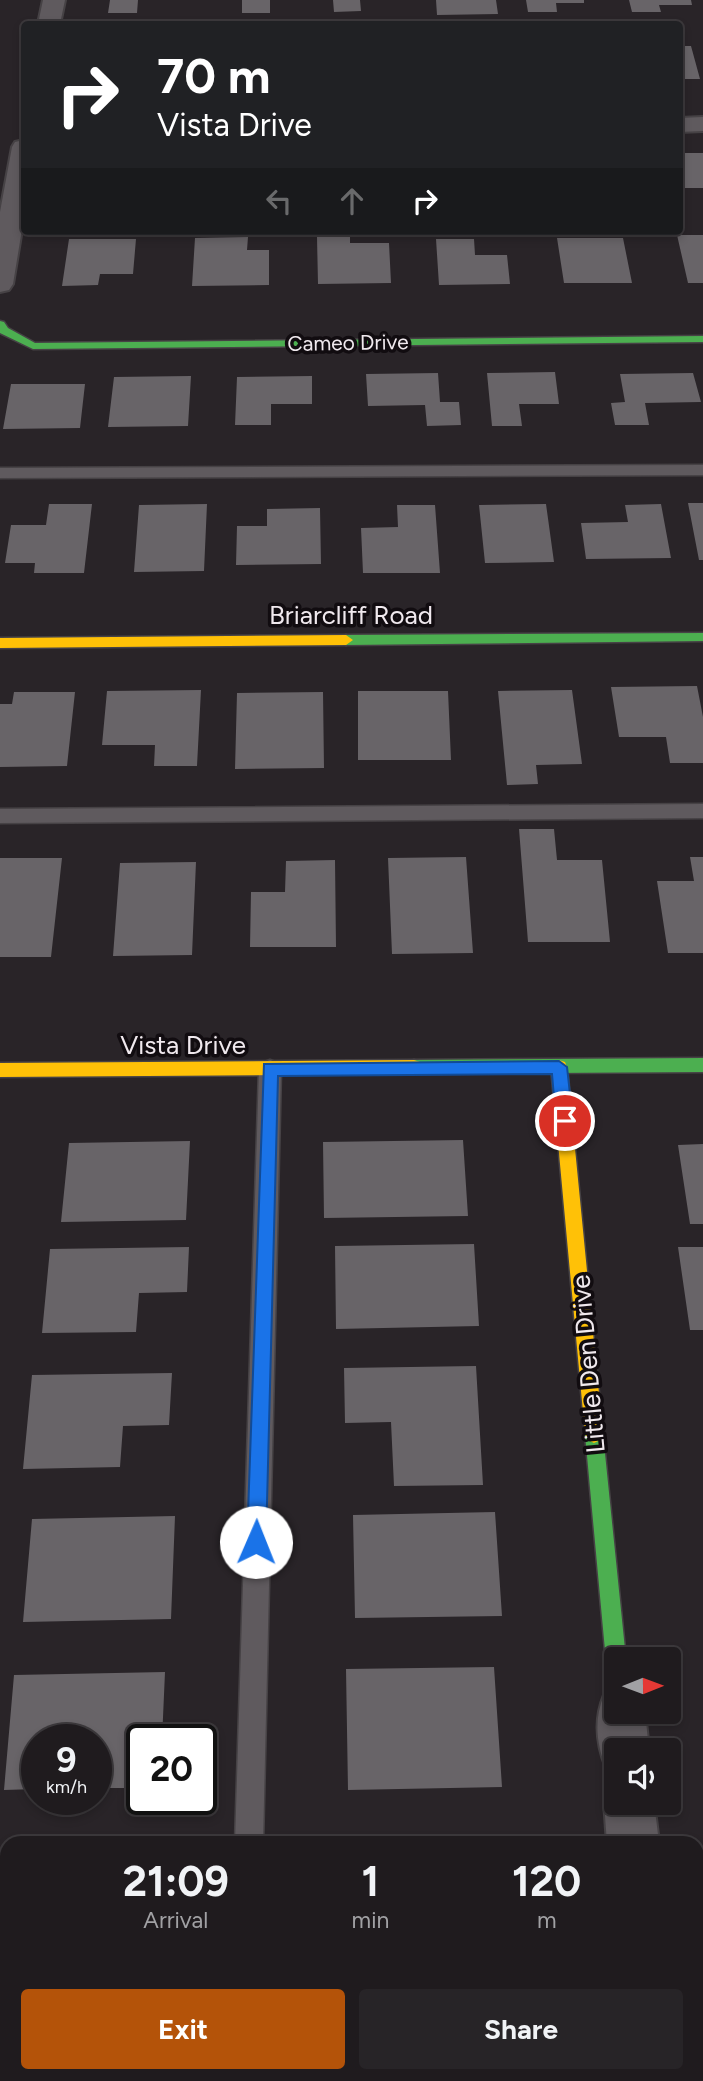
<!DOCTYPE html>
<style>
:root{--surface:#1f1b1e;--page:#272427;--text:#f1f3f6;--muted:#a1a1a4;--line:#3c393c;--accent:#b45309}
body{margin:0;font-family:Figtree,sans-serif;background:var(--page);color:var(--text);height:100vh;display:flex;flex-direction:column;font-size:26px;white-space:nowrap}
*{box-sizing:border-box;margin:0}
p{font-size:23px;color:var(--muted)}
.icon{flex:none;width:38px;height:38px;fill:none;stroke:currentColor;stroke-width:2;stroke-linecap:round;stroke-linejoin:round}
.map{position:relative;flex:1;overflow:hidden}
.drawer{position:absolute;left:0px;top:1836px;width:704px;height:247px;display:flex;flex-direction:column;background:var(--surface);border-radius:21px 21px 0 0;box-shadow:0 4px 10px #0003,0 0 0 2px var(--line)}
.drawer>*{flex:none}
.hud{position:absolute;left:21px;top:21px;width:662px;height:214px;border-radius:7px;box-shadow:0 4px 10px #0003,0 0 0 2px var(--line);background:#202124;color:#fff;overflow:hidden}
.needle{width:46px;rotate:89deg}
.buttons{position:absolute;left:604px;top:1647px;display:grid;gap:14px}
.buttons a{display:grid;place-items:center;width:77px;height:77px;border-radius:7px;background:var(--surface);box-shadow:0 4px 10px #0003,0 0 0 2px var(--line);font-size:35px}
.speed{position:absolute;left:21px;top:1724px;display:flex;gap:14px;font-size:35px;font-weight:700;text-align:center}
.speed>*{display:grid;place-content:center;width:91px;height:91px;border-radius:50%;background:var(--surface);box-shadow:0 4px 10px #0003,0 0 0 2px var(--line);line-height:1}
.speed small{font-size:18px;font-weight:400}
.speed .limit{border:4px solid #111;border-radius:10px;background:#fff;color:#111}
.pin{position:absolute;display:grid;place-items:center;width:60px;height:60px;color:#fff;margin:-30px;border:4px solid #fff;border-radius:50%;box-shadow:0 2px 7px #0007}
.me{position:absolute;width:77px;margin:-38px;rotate:1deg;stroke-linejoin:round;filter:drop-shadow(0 0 5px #0008)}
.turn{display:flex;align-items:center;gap:24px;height:147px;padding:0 21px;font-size:32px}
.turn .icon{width:91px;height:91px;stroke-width:2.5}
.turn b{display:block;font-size:49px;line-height:60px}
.lanes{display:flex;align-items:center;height:66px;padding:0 21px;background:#0003;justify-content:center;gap:35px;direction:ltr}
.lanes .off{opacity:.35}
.eta{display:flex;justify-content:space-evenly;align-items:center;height:119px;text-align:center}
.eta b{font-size:42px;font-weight:700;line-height:49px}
.primary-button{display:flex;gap:14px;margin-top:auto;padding:14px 21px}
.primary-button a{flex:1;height:80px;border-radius:7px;background:var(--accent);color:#fff;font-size:28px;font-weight:700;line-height:80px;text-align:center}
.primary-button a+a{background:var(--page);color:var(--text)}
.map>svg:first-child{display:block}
</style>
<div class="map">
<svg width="703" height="2081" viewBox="0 0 703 2081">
<rect width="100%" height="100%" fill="#292428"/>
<path fill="#686468" d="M 110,0 L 138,0 L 137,13 L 108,13 Z
M 242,0 L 270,0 L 270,13 L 242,13 Z
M 333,0 L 360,0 L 361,11 L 334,12 Z
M 436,0 L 496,0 L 498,14 L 437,15 Z
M 526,0 L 584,0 L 584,3 L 556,3 L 557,12 L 528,12 Z
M 629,0 L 691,0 L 692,5 L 659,5 L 661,12 L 632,12 Z
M 679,46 L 691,46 L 700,79 L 679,79 Z
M 679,153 L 703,153 L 703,188 L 679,188 Z
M 677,235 L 703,235 L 703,283 L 688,283 Z
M 248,237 L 247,250 L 269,250 L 269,285 L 192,286 L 195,238 Z
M 317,237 L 350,237 L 350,243 L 389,243 L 391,283 L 318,284 Z
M 557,238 L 623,238 L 632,283 L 564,283 Z
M 69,239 L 136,239 L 133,274 L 100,274 L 98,285 L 62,286 Z
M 436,239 L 474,239 L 475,255 L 507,255 L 510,284 L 439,285 Z
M 555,372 L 559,404 L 519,404 L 522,426 L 492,426 L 487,373 Z
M 438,373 L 440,402 L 459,402 L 461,425 L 427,426 L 425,405 L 368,406 L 366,374 Z
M 693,373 L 701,402 L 645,403 L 649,425 L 615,425 L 611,403 L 625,402 L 620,374 Z
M 191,376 L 188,426 L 108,427 L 114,377 Z
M 312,376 L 312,404 L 271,404 L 271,425 L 235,425 L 237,377 Z
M 11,384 L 85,384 L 80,428 L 3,429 Z
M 688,503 L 703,503 L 703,560 L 699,560 Z
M 49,504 L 92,504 L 84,573 L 34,573 L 35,563 L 5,563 L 11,525 L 46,525 Z
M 207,504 L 204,571 L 134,572 L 139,505 Z
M 546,504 L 554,562 L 485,563 L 479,505 Z
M 661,504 L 671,558 L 586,559 L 581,523 L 628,522 L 625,505 Z
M 397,505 L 435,505 L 440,573 L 363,573 L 361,528 L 398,527 Z
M 320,508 L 321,564 L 236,565 L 237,526 L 267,526 L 267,509 Z
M 697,686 L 703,717 L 703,763 L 670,763 L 666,737 L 619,737 L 611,687 Z
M 201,690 L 197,766 L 154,766 L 155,745 L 102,745 L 107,691 Z
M 572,690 L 582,764 L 536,765 L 538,784 L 507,785 L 498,691 Z
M 358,691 L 448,691 L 451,760 L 358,760 Z
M 14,692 L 75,692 L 67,766 L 0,767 L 0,704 L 12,704 Z
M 323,692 L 324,768 L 235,769 L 237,693 Z
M 519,829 L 554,829 L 557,860 L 602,860 L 610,942 L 528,942 Z
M 466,857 L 473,953 L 392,954 L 388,858 Z
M 690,857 L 703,857 L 703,953 L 668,953 L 657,881 L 694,881 Z
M 0,858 L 62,858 L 51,957 L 0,957 Z
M 335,860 L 336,947 L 250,947 L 251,892 L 285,892 L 286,861 Z
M 196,862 L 192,955 L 113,956 L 120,863 Z
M 463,1140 L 468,1216 L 324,1218 L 323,1142 Z
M 190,1141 L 186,1220 L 61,1222 L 69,1143 Z
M 703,1144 L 703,1224 L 690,1224 L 678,1145 Z
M 474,1244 L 479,1326 L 336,1329 L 335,1246 Z
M 189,1247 L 187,1292 L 139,1293 L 136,1332 L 42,1333 L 50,1249 Z
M 678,1247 L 703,1247 L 703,1330 L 690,1330 Z
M 476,1366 L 483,1485 L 394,1486 L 391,1422 L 345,1423 L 344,1368 Z
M 172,1373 L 169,1425 L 123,1426 L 120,1467 L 23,1469 L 32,1375 Z
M 495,1512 L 502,1616 L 355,1618 L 353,1515 Z
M 175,1516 L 171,1619 L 23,1622 L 32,1519 Z
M 494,1667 L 502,1787 L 348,1790 L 346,1669 Z
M 165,1672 L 162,1740 L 142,1740 L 142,1788 L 96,1788 L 96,1740 L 37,1740 L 37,1789 L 4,1790 L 14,1675 Z
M 506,1838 L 506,1843 L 363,1843 L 362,1840 Z
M 0,1849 L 7,1849 L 7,1978 L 0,1978 Z
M 0,2043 L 7,2043 L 7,2076 L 151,2076 L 151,2081 L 0,2081 Z
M 351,2076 L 521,2076 L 522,2081 L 352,2081 Z"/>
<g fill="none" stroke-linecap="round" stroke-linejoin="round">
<g stroke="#464245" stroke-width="3">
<path id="lane" d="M 703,465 L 703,475 L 0,478 L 0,468 Z
M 703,804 L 703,818 L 0,823 L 0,809 Z
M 270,1060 L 278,1063 L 281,1069 L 263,1843 L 235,1843 L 259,1069 L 262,1063 Z
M 229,2076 L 259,2076 L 259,2081 L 229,2081 Z"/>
</g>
<g stroke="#464245" stroke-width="4">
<path id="street" d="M 43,0 L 65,0 L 60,24 L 38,24 Z
M 703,117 L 703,131 L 679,132 L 679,118 Z
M 24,140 L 24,217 L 13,284 L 9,290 L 0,292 L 0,212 L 12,147 L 15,142 Z
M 616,1690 L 616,1712 L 645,1712 L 649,1750 L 616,1750 L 616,1772 L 606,1768 C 596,1743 594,1719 604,1695 Z
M 616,1782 L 616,1802 L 654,1802 L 659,1843 L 607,1843 L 604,1802 L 611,1784 Z
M 628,2076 L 682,2076 L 683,2081 L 629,2081 Z"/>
</g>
<g stroke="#464245" stroke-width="3">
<path id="fast" d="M 0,321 L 4,322 L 8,328 L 35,343 L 703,336 L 703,342 L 33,349 L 0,333 Z
M 703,633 L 703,641 L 346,645 L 339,640 L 346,635 Z
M 703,1058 L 703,1072 L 414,1074 L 408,1072 L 406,1067 L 408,1062 L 414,1060 Z
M 594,1425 L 600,1428 L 603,1434 L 626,1659 L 616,1659 L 616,1671 L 609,1668 L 606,1661 L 585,1434 L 588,1428 Z"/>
</g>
<g stroke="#464245" stroke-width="3">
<path id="slow" d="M 346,635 L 353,640 L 346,645 L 0,648 L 0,638 Z
M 414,1060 L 420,1062 L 422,1067 L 420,1072 L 414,1074 L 0,1077 L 0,1063 Z
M 559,1060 L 565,1062 L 567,1067 L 603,1434 L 600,1440 L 594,1443 L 588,1440 L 585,1434 L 551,1067 L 553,1062 Z"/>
</g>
<use href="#lane" fill="#5f5a5e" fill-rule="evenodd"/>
<use href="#street" fill="#5f5a5e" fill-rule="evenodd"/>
<use href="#fast" fill="#4caf50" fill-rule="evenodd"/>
<use href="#slow" fill="#ffc107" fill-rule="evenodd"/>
</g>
<path fill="#1a73e8" stroke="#114b97" stroke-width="2" d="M 559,1061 L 567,1067 L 573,1121 L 565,1128 L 556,1121 L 552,1074 L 278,1076 L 266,1542 L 263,1548 L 256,1551 L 250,1548 L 247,1542 L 264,1064 Z"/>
<g text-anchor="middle" stroke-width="7" stroke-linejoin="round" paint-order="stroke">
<g font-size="21" fill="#f0e9ee" stroke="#110c10">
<text transform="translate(348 343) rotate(-1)" y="7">Cameo Drive</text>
</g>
<g font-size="26" fill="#f0e9ee" stroke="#110c10">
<text x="351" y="624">Briarcliff Road</text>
<text x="183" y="1054">Vista Drive</text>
<text transform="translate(588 1364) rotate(-95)" y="9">Little Den Drive</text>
</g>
</g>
</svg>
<div class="buttons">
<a><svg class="needle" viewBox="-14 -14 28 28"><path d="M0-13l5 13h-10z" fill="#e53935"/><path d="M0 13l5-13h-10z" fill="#a1a1a4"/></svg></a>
<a><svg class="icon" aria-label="sound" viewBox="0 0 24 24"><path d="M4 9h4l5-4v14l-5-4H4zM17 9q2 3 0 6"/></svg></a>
</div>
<div class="speed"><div>9<small>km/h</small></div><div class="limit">20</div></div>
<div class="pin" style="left:565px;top:1121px;background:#d93025"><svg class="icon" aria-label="arrive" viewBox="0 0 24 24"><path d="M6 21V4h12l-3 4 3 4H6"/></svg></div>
<svg class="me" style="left:256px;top:1542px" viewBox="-20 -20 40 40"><circle r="19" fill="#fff"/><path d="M0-13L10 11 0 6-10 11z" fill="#1a73e8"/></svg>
<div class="hud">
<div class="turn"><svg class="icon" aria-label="right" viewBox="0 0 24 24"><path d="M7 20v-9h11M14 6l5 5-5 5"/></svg><div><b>70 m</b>Vista Drive</div></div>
<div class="lanes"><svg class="icon off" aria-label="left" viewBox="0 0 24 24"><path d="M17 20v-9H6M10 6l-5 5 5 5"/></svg><svg class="icon off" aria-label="ahead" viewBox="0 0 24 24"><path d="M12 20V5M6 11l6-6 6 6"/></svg><svg class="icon" aria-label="right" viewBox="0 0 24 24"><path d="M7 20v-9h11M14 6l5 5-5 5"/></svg></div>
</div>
<section class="drawer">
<div class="eta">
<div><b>21:09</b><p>Arrival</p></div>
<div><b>1</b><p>min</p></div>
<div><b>120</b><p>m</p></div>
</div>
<div class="primary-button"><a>Exit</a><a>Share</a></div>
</section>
</div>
